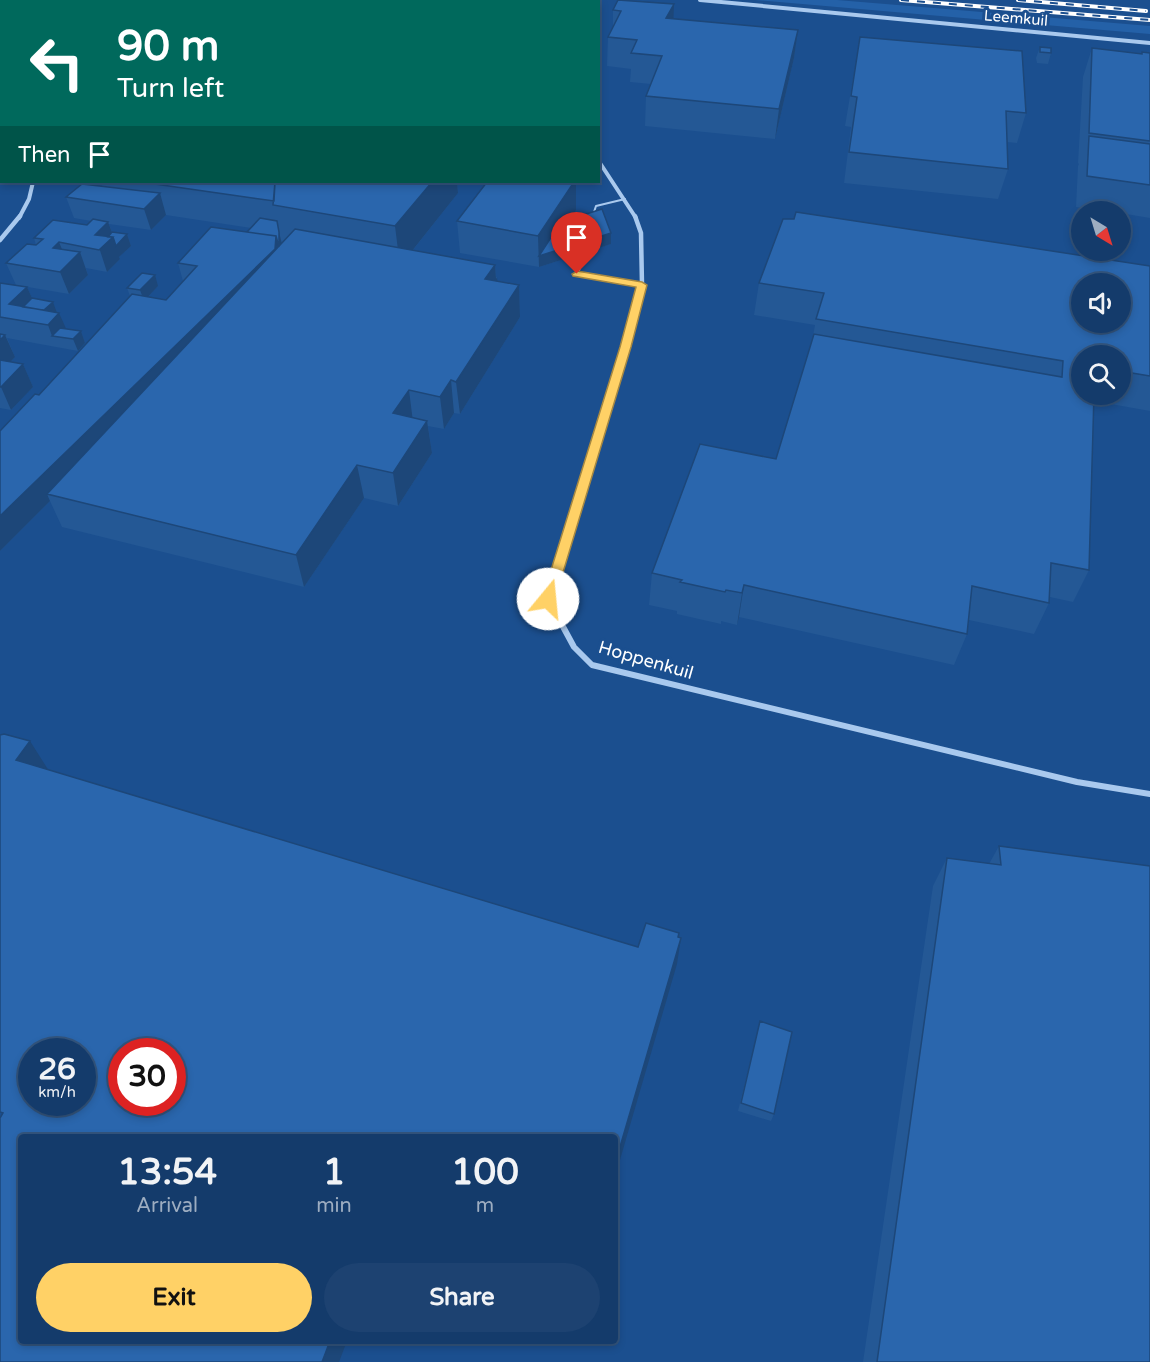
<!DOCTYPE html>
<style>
:root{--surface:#143b6b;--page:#1d4271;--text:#f1f3f6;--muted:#9dadc1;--line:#33557e;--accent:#ffd166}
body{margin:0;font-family:"Varela Round",sans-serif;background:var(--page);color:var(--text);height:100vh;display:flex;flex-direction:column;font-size:22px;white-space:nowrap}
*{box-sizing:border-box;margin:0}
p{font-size:20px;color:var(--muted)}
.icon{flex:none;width:33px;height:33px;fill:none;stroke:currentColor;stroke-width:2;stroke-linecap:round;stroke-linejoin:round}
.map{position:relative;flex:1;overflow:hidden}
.drawer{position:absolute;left:18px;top:1134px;width:600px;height:210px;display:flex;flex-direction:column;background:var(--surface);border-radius:6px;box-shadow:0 3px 9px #0003,0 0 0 2px var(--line)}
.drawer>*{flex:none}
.hud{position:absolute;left:0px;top:0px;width:600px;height:183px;box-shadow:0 3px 9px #0003,0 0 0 2px var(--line);background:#00695c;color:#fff;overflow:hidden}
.needle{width:39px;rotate:142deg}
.controls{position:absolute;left:1071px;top:201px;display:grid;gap:12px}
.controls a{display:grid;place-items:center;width:60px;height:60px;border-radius:50%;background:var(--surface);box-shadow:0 3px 9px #0003,0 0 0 2px var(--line);font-size:30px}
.speed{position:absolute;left:18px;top:1038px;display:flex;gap:12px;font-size:30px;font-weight:700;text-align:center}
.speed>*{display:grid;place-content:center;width:78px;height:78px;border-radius:50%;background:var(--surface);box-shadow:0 3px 9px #0003,0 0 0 2px var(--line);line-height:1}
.speed small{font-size:15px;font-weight:400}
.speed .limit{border:9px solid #d22;background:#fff;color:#111}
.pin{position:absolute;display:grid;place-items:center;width:51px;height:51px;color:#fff;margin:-62px -26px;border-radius:50% 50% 50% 0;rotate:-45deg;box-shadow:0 0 6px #0007}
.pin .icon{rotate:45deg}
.me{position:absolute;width:66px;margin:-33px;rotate:17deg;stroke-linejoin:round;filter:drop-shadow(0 0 4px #0008)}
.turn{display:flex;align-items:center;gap:21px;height:126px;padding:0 18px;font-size:27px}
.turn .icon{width:78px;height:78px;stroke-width:2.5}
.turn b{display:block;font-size:42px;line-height:51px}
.then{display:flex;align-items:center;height:57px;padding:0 18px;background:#0003;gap:12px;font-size:22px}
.eta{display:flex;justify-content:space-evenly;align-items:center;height:102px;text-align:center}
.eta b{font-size:36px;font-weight:800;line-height:42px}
.cta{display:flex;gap:12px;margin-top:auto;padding:12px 18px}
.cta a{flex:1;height:69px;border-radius:36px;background:var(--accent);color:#111;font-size:24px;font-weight:800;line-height:69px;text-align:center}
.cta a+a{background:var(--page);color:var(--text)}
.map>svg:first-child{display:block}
</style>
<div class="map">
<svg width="1150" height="1362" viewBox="0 0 1150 1362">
<rect width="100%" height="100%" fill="#1b4f8f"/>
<path fill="#2461a8" d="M 755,0 L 837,0 L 1150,26 L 1150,34 Z"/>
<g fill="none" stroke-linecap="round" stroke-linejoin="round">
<path stroke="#a9c9ee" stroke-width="2" d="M 593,215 L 596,206 L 625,199"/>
<path stroke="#a9c9ee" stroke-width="4" d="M 584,249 L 577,274 L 642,285"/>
<path stroke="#a9c9ee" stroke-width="4" d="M 700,0 L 1150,43
M 41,2 L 44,0
M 598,160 L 636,218
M 19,218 L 29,199 L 33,182"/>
<path stroke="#a9c9ee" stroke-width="4.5" d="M 0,240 L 20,216
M 578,502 L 626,347 L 642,285 L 641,233 L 635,216"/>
<path stroke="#a9c9ee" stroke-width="6" d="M 578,500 L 548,599 L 574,647 L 592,665 L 1077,782 L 1150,794"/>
<g stroke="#fff" stroke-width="4">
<path id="rail" d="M 901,0 L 1150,20
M 1018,0 L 1146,11"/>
</g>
<use href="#rail" stroke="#1b4f8f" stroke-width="2" stroke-dasharray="8" stroke-linecap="butt"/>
</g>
<path fill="#245895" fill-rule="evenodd" d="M 57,0 L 523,0 L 524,2 L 54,2 Z
M 613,10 L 673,19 L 798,30 L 794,58 L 775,139 L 645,126 L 646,96 L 651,84 L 630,82 L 631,69 L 607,66 L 608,37 L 613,28 Z
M 860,37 L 1026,113 L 1017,143 L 1007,142 L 1008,169 L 998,199 L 844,183 L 851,127 L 845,126 Z
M 1040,47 L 1051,53 L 1048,64 L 1037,63 L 1036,58 Z
M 1092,48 L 1141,54 L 1142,52 L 1150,53 L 1150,218 L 1120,213 L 1120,212 L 1107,212 L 1076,207 L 1078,166 L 1079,164 L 1078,163 L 1083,77 Z
M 100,182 L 457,182 L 458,193 L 413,250 L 495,265 L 496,277 L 497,277 L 497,281 L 519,285 L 520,317 L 460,414 L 454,413 L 444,429 L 428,426 L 432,453 L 400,503 L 398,506 L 364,498 L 304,587 L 62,527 L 50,501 L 0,551 L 0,431 L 39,395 L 130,296 L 127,288 L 158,286 L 148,297 L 166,300 L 183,281 L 178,263 L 247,232 L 251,228 L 166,215 L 151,230 L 109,224 L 112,232 L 127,234 L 131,246 L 119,257 L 120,259 L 107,272 L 86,268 L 88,275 L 69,294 L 16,285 L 6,263 L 36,245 L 34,238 L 87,225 L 91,221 L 74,218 L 66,197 L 102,186 Z
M 487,182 L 576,182 L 576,210 L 570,219 L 611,233 L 611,244 L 539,267 L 460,253 L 457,221 Z
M 1150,266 L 1150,411 L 1094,401 L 1089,570 L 1073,602 L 1050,597 L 1049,603 L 1034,634 L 969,620 L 967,634 L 954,665 L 739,617 L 737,625 L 721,621 L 721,624 L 677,614 L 677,611 L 649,605 L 652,573 L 776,459 L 812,342 L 815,325 L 754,315 L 759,283 ZM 1082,356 L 1120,356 L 1120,394 L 1082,394 Z
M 0,283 L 27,287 L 32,298 L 57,312 L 66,329 L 81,331 L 85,343 L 78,351 L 7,338 L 15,357 L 11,362 L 23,364 L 33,387 L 11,410 L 0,408 Z
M 999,846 L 1150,1362 L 863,1362 L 933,886 L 947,858 L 989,864 Z
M 760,1021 L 774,1114 L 771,1121 L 738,1111 Z"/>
<path fill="#1d4779" d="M 674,4 L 673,32 L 666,18 Z
M 798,30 L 794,58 L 775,139 L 779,109 Z
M 432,182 L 457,182 L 458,193 L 400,266 L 395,226 Z
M 574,182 L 576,182 L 576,210 L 548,253 L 611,233 L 611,244 L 539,267 L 538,236 Z
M 160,193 L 166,215 L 151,230 L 144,209 Z
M 108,222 L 116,243 L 127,234 L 131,246 L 119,257 L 120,259 L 107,272 L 95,235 Z
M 279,232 L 282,244 L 47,494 L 50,501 L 0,551 L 0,516 Z
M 59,242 L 68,264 L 53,248 Z
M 80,252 L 88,275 L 69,294 L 60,272 Z
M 495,265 L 496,279 L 497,277 L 498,288 L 485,279 Z
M 155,275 L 158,286 L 144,301 L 140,290 Z
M 519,285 L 520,317 L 460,414 L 456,382 Z
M 27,287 L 37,309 L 9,304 Z
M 53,302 L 57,313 L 35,319 Z
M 59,313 L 69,335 L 52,336 L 48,325 Z
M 81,331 L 85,343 L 78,351 L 73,339 Z
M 5,335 L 15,357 L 0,373 L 0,340 Z
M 23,364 L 33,387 L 11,410 L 1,387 Z
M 451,380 L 454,413 L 444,429 L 440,397 Z
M 409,390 L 413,422 L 393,413 Z
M 427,421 L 432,453 L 398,506 L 393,473 Z
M 357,465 L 364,498 L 304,587 L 296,555 Z
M 744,585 L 739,617 L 737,625 L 742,593 Z
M 30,741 L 49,771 L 16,760 Z
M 679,933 L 676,956 L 681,938 L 677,964 L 615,1177 L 615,1164 Z
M 330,1341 L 347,1341 L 339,1362 L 322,1362 Z"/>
<path fill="#2a66ad" stroke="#1d4779" stroke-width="1.5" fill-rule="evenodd" d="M 63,0 L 185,0 L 196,2 L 61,2 Z
M 299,0 L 512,0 L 511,2 L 297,2 Z
M 618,0 L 674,4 L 666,18 L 798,30 L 779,109 L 646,96 L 662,56 L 631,53 L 637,40 L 608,37 L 621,11 L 613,10 Z
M 860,37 L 1022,51 L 1026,113 L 1006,111 L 1008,169 L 849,152 L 857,97 L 851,96 Z
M 1040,47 L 1051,48 L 1051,53 L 1040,52 Z
M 1092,48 L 1142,54 L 1142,52 L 1150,53 L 1150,141 L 1089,133 Z
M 1089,136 L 1150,144 L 1150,185 L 1087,176 Z
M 141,182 L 275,182 L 274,201 Z
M 275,182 L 432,182 L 395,226 L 273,205 Z
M 487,182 L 574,182 L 538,236 L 457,221 Z
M 82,184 L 160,193 L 144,209 L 66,197 Z
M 602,209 L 611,233 L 539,256 L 561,222 Z
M 796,212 L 1150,266 L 1150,376 L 1120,371 L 1120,356 L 1082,356 L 1082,394 L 1094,394 L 1089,570 L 1051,563 L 1049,603 L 972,586 L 967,634 L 744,585 L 742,593 L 726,590 L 725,592 L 680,582 L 682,580 L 652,573 L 700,444 L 776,459 L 814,334 L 1062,377 L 1063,361 L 816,319 L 824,293 L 759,283 L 783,219 L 794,219 ZM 1082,284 L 1120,284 L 1120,322 L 1082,322 Z
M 260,218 L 277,221 L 279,232 L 279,247 L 276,236 L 247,232 Z
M 93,219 L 108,222 L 95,235 L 113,237 L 99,250 L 59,242 L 53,248 L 80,252 L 60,272 L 6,263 L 27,244 L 36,245 L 43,239 L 34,238 L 53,220 L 87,225 Z
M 211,227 L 276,236 L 275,249 L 0,516 L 0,431 L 35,394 L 39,395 L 132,294 L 166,300 L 197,266 L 178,263 Z
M 295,229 L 495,265 L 485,279 L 519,285 L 456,382 L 451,380 L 440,397 L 409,390 L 393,413 L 427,421 L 393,473 L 357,465 L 296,555 L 47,494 Z
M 112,232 L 127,234 L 116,246 L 113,237 L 108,237 Z
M 142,273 L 155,275 L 140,290 L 127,288 Z
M 0,283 L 27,287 L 9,304 L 59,313 L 48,325 L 0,317 Z
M 32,298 L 53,302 L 44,310 L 23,307 Z
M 60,328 L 81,331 L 73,339 L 52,336 Z
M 0,334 L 5,335 L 0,340 Z
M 0,360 L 23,364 L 1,387 L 0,387 Z
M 4,734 L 30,741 L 16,760 L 638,947 L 646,923 L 679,933 L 678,937 L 681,938 L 615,1164 L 615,1137 L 21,1137 L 21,1341 L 330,1341 L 322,1362 L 0,1362 L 0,1118 L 3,1113 L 0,1112 L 0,735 ZM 32,1052 L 82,1052 L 82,1102 L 32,1102 ZM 122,1052 L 172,1052 L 172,1102 L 122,1102 Z
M 999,846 L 1150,866 L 1150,1362 L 877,1362 L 947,858 L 1001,865 Z
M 760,1021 L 792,1032 L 774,1114 L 741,1103 Z"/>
<path fill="#ffd166" stroke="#a68842" stroke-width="1.5" d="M 577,271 L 642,282 L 647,285 L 631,347 L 555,599 L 548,604 L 542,599 L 620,347 L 636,287 L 573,276 L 572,274 Z"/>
<g text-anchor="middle" stroke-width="6" stroke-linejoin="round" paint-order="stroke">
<g font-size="15" fill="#fff" stroke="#1b4f8f">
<text transform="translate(1016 18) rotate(5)" y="5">Leemkuil</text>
</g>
<g font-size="18" fill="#fff" stroke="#1b4f8f">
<text transform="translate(646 660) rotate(16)" y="6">Hoppenkuil</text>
</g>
</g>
</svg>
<div class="controls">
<a><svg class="needle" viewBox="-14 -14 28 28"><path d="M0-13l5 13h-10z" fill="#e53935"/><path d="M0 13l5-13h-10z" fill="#9dadc1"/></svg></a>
<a><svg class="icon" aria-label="sound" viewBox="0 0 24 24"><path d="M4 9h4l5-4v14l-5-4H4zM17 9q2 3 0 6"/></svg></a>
<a><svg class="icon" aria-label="search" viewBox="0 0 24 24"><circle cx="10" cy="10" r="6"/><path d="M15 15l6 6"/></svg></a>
</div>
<div class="speed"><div>26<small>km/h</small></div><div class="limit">30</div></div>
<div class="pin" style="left:577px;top:274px;background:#d93025"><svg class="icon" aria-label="arrive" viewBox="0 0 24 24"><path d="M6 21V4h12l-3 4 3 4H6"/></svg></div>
<svg class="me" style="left:548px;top:599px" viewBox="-20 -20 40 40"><circle r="19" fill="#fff"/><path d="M0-13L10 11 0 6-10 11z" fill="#ffd166"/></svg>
<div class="hud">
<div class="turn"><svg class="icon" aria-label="left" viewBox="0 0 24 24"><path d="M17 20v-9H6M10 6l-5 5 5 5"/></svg><div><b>90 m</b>Turn left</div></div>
<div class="then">Then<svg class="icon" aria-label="arrive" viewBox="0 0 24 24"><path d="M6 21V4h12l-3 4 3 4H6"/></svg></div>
</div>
<section class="drawer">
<div class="eta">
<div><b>13:54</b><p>Arrival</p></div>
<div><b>1</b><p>min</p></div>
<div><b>100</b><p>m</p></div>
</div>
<div class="cta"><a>Exit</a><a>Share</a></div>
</section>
</div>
